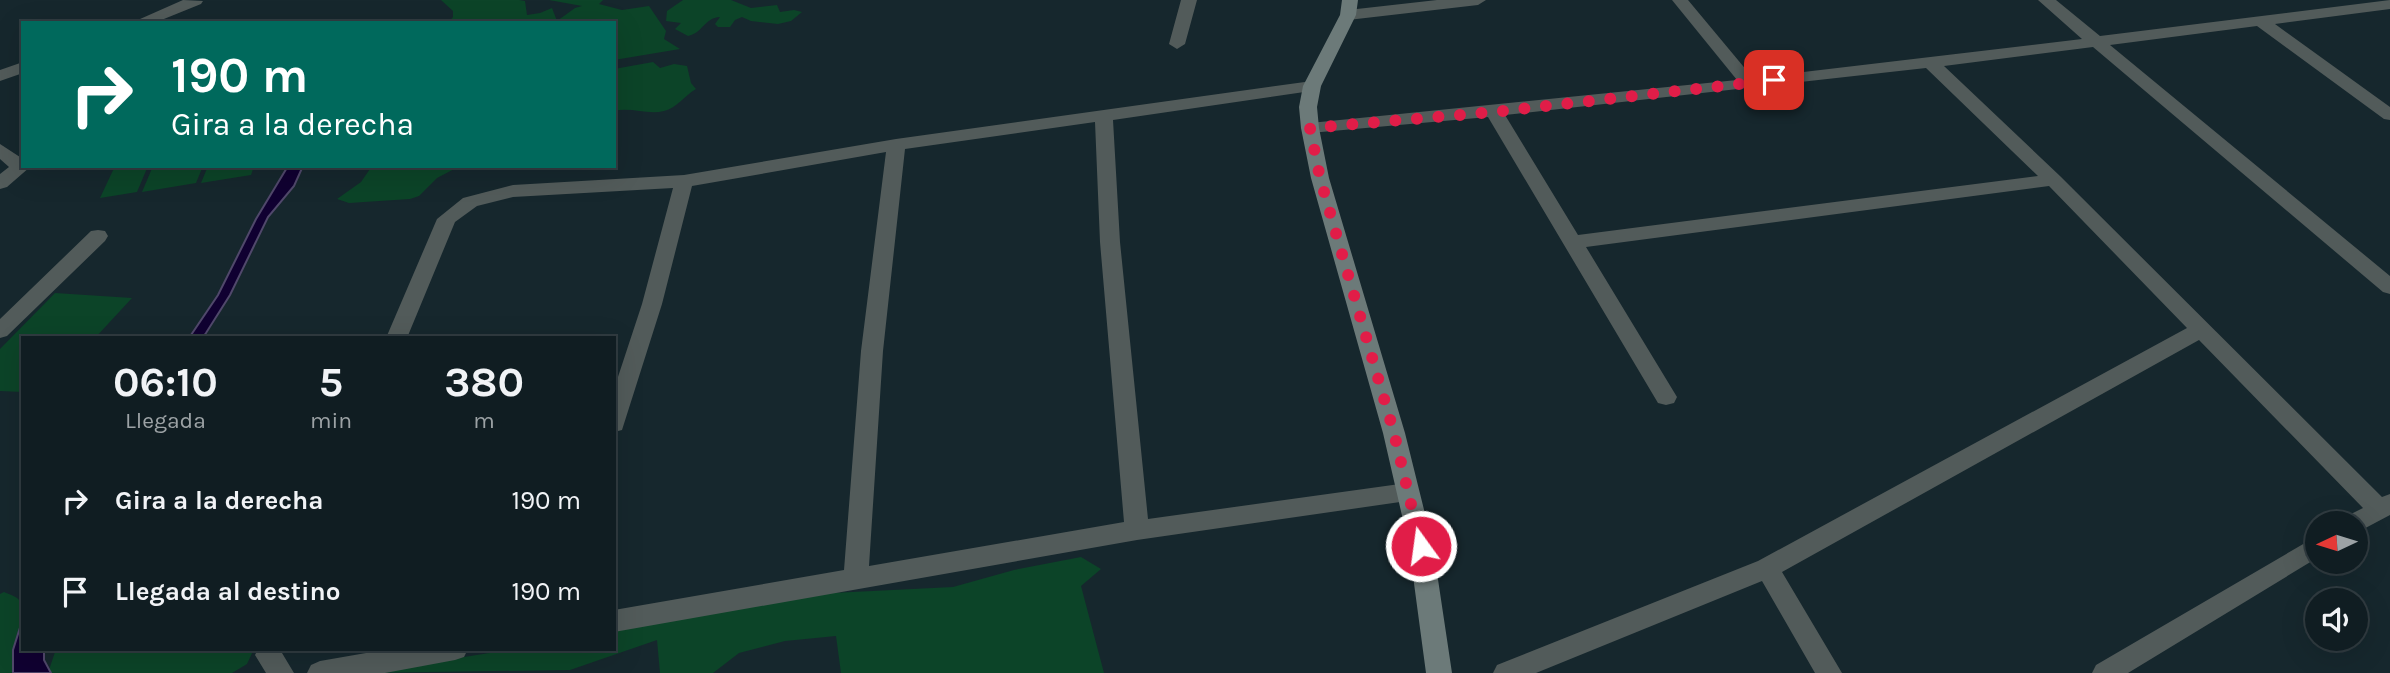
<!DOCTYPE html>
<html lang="es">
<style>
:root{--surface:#101d22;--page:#19262a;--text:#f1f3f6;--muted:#9ca2a5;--line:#303b40}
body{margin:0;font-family:Karla,sans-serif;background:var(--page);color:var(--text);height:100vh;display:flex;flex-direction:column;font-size:26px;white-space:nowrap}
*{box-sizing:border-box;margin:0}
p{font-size:23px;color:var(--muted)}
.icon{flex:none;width:38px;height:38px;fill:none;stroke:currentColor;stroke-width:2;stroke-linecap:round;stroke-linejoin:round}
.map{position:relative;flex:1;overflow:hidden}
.panel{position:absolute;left:21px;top:336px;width:595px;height:315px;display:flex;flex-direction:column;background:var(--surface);border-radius:0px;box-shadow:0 7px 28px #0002,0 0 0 2px var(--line)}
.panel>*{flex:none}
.banner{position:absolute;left:21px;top:21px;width:595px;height:147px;border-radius:0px;box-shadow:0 7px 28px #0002,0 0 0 2px var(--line);background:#00695c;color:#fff;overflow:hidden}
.needle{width:46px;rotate:266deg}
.tools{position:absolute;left:2305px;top:511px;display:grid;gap:14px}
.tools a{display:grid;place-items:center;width:63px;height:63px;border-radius:50%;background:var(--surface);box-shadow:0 7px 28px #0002,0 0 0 2px var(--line);font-size:35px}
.pin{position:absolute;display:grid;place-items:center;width:60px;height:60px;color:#fff;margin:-30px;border-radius:14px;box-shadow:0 4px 10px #0006}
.me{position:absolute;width:77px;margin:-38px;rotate:346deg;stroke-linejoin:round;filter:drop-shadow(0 0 5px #0008)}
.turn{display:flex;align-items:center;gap:24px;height:147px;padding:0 35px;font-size:32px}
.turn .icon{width:91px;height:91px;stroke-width:2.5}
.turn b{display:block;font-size:49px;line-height:60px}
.eta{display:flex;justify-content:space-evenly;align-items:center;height:119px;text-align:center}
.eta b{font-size:42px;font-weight:700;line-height:49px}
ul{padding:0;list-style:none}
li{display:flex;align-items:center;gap:21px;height:91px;padding:0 35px}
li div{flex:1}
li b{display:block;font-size:26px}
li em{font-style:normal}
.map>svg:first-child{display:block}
</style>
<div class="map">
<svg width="2390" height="673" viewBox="0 0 2390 673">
<rect width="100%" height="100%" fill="#16272d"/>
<path fill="#0c4428" d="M 441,0 L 519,0 L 525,1 L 527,15 L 540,13 L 552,8 L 557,21 L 575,8 L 582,6 L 549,0 L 603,0 L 599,4 L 622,10 L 649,6 L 666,31 L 664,39 L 680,49 L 614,60 L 614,23 L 448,23 L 453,17 L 453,11 Z
M 683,0 L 731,0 L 751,8 L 777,5 L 780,12 L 794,10 L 802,12 L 791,21 L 778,24 L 751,21 L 742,17 L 735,20 L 730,27 L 718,27 L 715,24 L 720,17 C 704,18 703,33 688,36 L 675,29 L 681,23 L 666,21 L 667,11 Z
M 653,62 L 660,68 L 674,64 L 687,66 L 691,83 L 696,89 C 684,96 677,108 664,111 C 648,115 631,107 614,111 L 614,69 Z
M 115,166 L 148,166 L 137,192 L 100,198 Z
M 153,166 L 203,166 L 196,183 L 142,192 Z
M 208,166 L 254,166 L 251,175 L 201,183 Z
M 372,166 L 460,166 L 437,178 L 419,196 L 410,199 L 349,203 L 337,199 L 361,182 Z
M 55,293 L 132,298 L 95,338 L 23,338 L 23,392 L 0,391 L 0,349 Z
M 1081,557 L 1101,569 L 1081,586 L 1104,673 L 841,673 L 836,636 L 785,641 L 739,653 L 713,673 L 660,673 L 657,640 L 570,670 L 363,673 L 515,649 L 614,649 L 614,620 L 792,595 L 953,587 L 1014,570 Z
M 4,592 C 8,594 16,596 19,600 C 30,611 18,658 15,673 L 0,673 L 0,594 Z
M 56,649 L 254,649 L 247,664 L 232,673 L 48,673 Z"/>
<path fill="#100031" stroke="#50486b" stroke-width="2" d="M 288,166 L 303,166 L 294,186 L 268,217 L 230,295 L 206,333 L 202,338 L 189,338 L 218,295 L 256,219 Z
M 23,618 L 23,649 L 44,649 L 44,660 L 51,673 L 13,673 L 13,650 Z"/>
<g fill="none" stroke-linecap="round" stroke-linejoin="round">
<path fill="#525b5a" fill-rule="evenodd" d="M 183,0 L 203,1 L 201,4 L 154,23 L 131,23 Z
M 1181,0 L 1197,0 L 1185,44 L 1177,49 L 1169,44 Z
M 1437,0 L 1486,0 L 1478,5 L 1348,20 L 1340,15 L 1348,10 Z
M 1672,0 L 1688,0 L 1753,78 L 2082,39 L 2038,0 L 2056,0 L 2100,36 L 2390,0 L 2390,9 L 2275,24 L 2390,107 L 2390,120 L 2384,119 L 2257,26 L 2110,45 L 2390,276 L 2390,294 L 2383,292 L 2093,47 L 1944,66 L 2060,176 L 2382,497 L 2390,494 L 2390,515 L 2356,533 L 2356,523 L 2343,523 L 2347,516 L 2363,508 L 2199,340 L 1782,572 L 1842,673 L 1815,673 L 1762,581 L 1536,673 L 1493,673 L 1497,665 L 1758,561 L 2187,328 L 2049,186 L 1586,247 L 1677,397 L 1674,403 L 1666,405 L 1658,403 L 1488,117 L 1310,133 L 1301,128 L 1310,123 L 1737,80 ZM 1926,68 L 2038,176 L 1578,235 L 1505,115 Z
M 23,62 L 23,73 L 0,81 L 0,70 Z
M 1312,81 L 1321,86 L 1318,90 L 1113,120 L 1120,242 L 1148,519 L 1407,483 L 1415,485 L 1419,492 L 1415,499 L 1407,501 L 1137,540 L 614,632 L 614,610 L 844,570 L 861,351 L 886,152 L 692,186 L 662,304 L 622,430 L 614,432 L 614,389 L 642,304 L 673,188 L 513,197 L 477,206 L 455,222 L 407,338 L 386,338 L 437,219 L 463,198 L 513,185 L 684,175 L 896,139 ZM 1095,122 L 1100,242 L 1124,522 L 869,566 L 883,351 L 905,149 Z
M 0,144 L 23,159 L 23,166 L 30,167 L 7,187 L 0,189 L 0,174 L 9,167 L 0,159 Z
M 98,230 L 105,231 L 108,236 L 105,241 L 7,336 L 0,338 L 0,319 L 91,231 Z
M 2317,536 L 2317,558 L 2128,673 L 2092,673 L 2096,665 Z
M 258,649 L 284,649 L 282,653 L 294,673 L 266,673 L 255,655 Z
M 389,649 L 468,649 L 464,657 L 455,660 L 385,673 L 307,673 L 311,665 L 320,661 Z"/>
<path fill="#6c7a79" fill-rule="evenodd" d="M 1342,0 L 1358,0 L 1356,15 L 1321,86 L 1317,107 L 1319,128 L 1329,178 L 1405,433 L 1433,546 L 1452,673 L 1426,673 L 1409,546 L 1383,433 L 1311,178 L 1301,128 L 1299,107 L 1303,86 L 1340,15 Z"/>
</g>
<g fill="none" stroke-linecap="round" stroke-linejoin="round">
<path stroke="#e11d48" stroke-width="12" stroke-dasharray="0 21.6" d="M 1421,546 L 1394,433 L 1320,178 L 1310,128 L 1494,112 L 1774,80"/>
</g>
</svg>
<div class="tools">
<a><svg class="needle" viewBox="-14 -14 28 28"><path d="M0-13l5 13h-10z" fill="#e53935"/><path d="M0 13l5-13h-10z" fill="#9ca2a5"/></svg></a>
<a><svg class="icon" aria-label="sound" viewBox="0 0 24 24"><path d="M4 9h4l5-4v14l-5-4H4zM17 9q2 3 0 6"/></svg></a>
</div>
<div class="pin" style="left:1774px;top:80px;background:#d93025"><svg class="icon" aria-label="arrive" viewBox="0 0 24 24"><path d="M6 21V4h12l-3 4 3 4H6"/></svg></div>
<svg class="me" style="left:1421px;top:546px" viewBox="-20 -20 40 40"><circle r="17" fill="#e11d48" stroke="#fff" stroke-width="3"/><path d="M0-11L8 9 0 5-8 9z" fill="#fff"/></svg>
<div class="banner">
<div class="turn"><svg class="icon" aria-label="right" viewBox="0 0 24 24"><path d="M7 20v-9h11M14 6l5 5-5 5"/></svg><div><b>190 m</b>Gira a la derecha</div></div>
</div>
<section class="panel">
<div class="eta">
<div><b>06:10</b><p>Llegada</p></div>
<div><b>5</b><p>min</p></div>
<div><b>380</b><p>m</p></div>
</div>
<ul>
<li><svg class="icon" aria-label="right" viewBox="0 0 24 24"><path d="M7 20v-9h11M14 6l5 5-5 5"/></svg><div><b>Gira a la derecha</b></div><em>190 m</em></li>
<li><svg class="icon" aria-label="arrive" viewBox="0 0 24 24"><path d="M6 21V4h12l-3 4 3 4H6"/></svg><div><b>Llegada al destino</b></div><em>190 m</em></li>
</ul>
</section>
</div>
